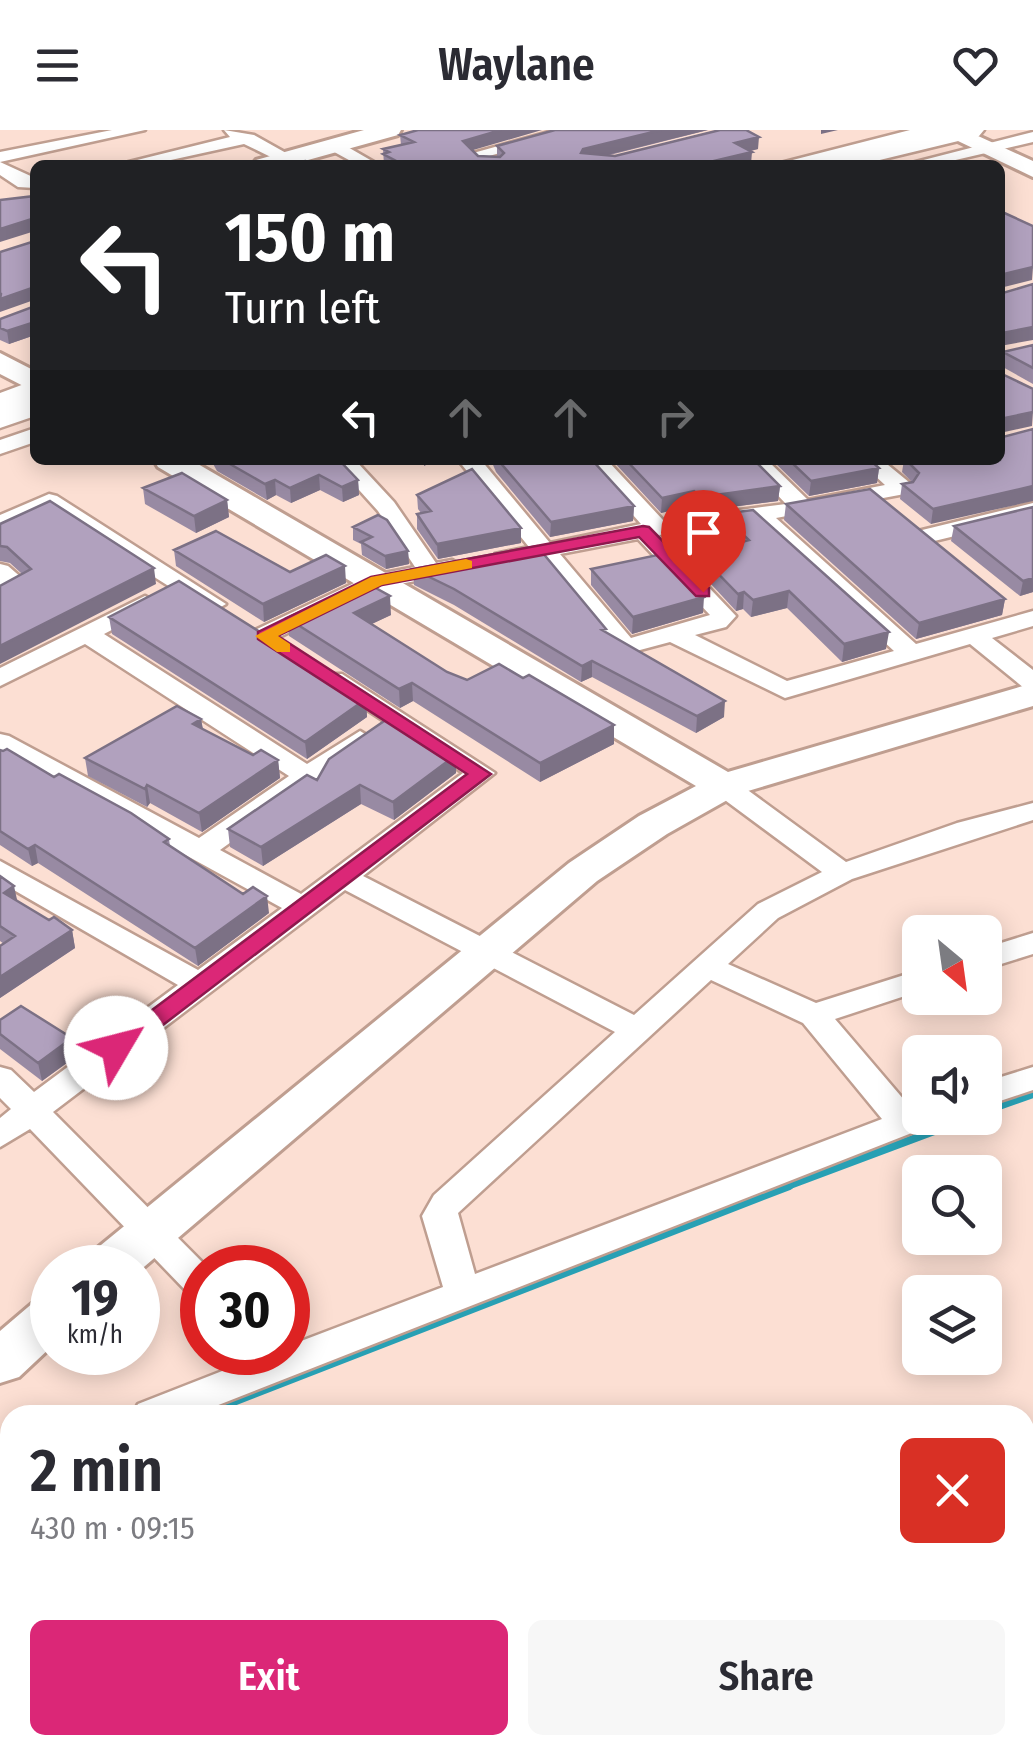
<!DOCTYPE html>
<meta charset="utf-8">
<style>
:root{--surface:#fff;--page:#f7f7f7;--text:#2b2b33;--muted:#7c7c81;--accent:#db2777}
body{margin:0;font-family:"Fira Sans Condensed",sans-serif;background:var(--page);color:var(--text);height:100vh;display:flex;flex-direction:column;font-size:38px;white-space:nowrap}
*{box-sizing:border-box;margin:0}
p{font-size:32px;color:var(--muted)}
.icon{flex:none;width:55px;height:55px;fill:none;stroke:currentColor;stroke-width:2;stroke-linecap:round;stroke-linejoin:round}
.map{position:relative;flex:1;overflow:hidden}
.sheet{position:absolute;left:0px;top:1275px;width:1035px;height:350px;display:flex;flex-direction:column;background:var(--surface);border-radius:30px 30px 0 0;box-shadow:0 5px 25px #0003}
.sheet>*{flex:none}
.top-card{position:absolute;left:30px;top:30px;width:975px;height:305px;border-radius:15px;box-shadow:0 5px 25px #0003;background:#202124;color:#fff;overflow:hidden}
.needle{width:65px;rotate:151deg}
.fabs{position:absolute;left:902px;top:785px;display:grid;gap:20px}
.fabs a{display:grid;place-items:center;width:100px;height:100px;border-radius:15px;background:var(--surface);box-shadow:0 5px 25px #0003;font-size:50px}
.speed{position:absolute;left:30px;top:1115px;display:flex;gap:20px;font-size:50px;font-weight:700;text-align:center}
.speed>*{display:grid;place-content:center;width:130px;height:130px;border-radius:50%;background:var(--surface);box-shadow:0 5px 25px #0003;line-height:1}
.speed small{font-size:25px;font-weight:400}
.speed .limit{border:15px solid #d22;background:#fff;color:#111}
.pin{position:absolute;display:grid;place-items:center;width:85px;height:85px;color:#fff;margin:-102px -42px;border-radius:50% 50% 50% 0;rotate:-45deg;box-shadow:0 0 10px #0007}
.pin .icon{rotate:45deg}
.me{position:absolute;width:110px;margin:-55px;rotate:53deg;stroke-linejoin:round;filter:drop-shadow(0 0 8px #0008)}
.turn{display:flex;align-items:center;gap:35px;height:210px;padding:0 30px;font-size:45px}
.turn .icon{width:130px;height:130px;stroke-width:2.5}
.turn b{display:block;font-size:70px;line-height:85px}
.lanes{display:flex;align-items:center;height:95px;padding:0 30px;background:#0003;justify-content:center;gap:50px;direction:ltr}
.lanes .off{opacity:.35}
.round{display:grid;place-items:center;flex:none;width:105px;height:105px;border-radius:15px;background:var(--page)}
.overview{display:flex;align-items:center;justify-content:space-between;height:170px;padding:0 30px}
h1{font-size:60px;font-weight:600;line-height:75px}
.action{display:flex;gap:20px;margin-top:auto;padding:20px 30px}
.action a{flex:1;height:115px;border-radius:15px;background:var(--accent);color:#fff;font-size:40px;font-weight:600;line-height:115px;text-align:center}
.action a+a{background:var(--page);color:var(--text)}
header{display:flex;justify-content:space-between;align-items:center;height:130px;padding:0 30px;background:var(--surface);font-size:45px;font-weight:600}
.map>svg:first-child{display:block}
</style>
<header><svg class="icon" aria-label="menu" viewBox="0 0 24 24"><path d="M4 6h16M4 12h16M4 18h16"/></svg>Waylane<svg class="icon" aria-label="heart" viewBox="0 0 24 24"><path d="M12 20l-8-8c-3-5 5-10 8-4 3-6 11-1 8 4z"/></svg></header>
<div class="map">
<svg width="1033" height="1625" viewBox="0 0 1033 1625">
<rect width="100%" height="100%" fill="#fcdfd3"/>
<g fill="none" stroke-linecap="round" stroke-linejoin="round">
<path stroke="#28a0b4" stroke-width="8" d="M 985,981 L 1033,964
M 782,1058 L 969,988"/>
<path stroke="#28a0b4" stroke-width="10" d="M 197,1285 L 789,1055
M 0,1358 L 10,1355"/>
<g stroke="#bf9e90" stroke-width="5">
<path id="street" d="M 112,0 L 145,0 L 0,32 L 35,48 L 35,58 L 18,57 L 0,45 L 0,22 Z
M 224,0 L 254,5 L 295,28 L 281,32 L 244,14 L 148,35 L 117,35 L 230,7 Z
M 556,0 L 584,0 L 489,26 L 500,35 L 480,35 L 466,25 Z
M 910,0 L 939,0 L 802,35 L 773,35 Z
M 1033,2 L 1033,12 L 934,35 L 904,35 Z
M 327,12 L 339,12 L 379,35 L 358,35 L 327,18 Z
M 35,250 L 35,263 L 0,276 L 0,263 Z
M 35,298 L 35,312 L 0,324 L 0,310 Z
M 332,330 L 355,330 L 394,372 L 436,433 L 452,430 L 464,437 L 452,444 L 384,457 L 273,510 L 255,510 L 252,505 L 255,500 L 369,446 L 415,437 L 378,381 Z
M 458,330 L 481,330 L 550,413 L 641,394 L 584,330 L 607,330 L 663,390 L 786,374 L 744,330 L 767,330 L 808,370 L 885,355 L 858,330 L 882,330 L 910,353 L 913,358 L 910,363 L 776,388 L 916,514 L 1033,481 L 1033,496 L 992,508 L 1033,540 L 1033,561 L 1024,558 L 970,514 L 785,568 L 670,512 L 625,524 L 616,522 L 539,429 L 503,436 L 495,434 L 491,429 L 495,424 L 529,417 ZM 753,392 L 894,521 L 787,551 L 695,505 L 726,497 L 736,486 L 659,405 ZM 638,409 L 710,485 L 631,508 L 560,424 Z
M 49,364 L 57,366 L 226,474 L 214,481 L 205,479 L 48,380 L 0,400 L 0,385 Z
M 1033,373 L 1033,387 L 926,413 L 914,406 L 918,401 Z
M 0,434 L 8,436 L 30,455 L 0,471 Z
M 145,466 L 157,473 L 154,478 L 104,504 L 307,634 L 360,601 L 373,609 L 220,720 L 301,764 L 463,643 L 320,549 L 324,544 L 342,544 L 495,643 L 363,746 L 634,885 L 758,774 L 822,742 L 714,662 L 710,656 L 714,650 L 734,650 L 846,732 L 957,693 L 1033,673 L 1033,690 L 852,749 L 778,788 L 728,834 L 816,873 L 920,840 L 920,861 L 835,889 L 911,978 L 920,975 L 920,988 L 936,988 L 932,995 L 193,1285 L 132,1285 L 138,1274 L 271,1222 L 288,1222 L 288,1216 L 443,1157 L 422,1086 L 434,1065 L 615,902 L 345,760 L 53,982 L 208,1138 L 202,1138 L 202,1168 L 189,1164 L 30,999 L 0,1017 L 0,988 L 11,979 L 0,968 L 0,937 L 11,940 L 34,962 L 178,855 L 0,752 L 0,731 L 198,840 L 282,778 L 0,623 L 0,604 L 9,606 L 199,708 L 289,646 L 85,514 L 0,556 L 0,538 ZM 711,850 L 803,893 L 882,989 L 475,1144 L 458,1083 Z
M 1033,803 L 1033,824 L 985,839 L 985,818 Z
M 1033,937 L 1033,960 L 985,976 L 985,952 Z
M 10,1319 L 10,1353 L 0,1356 L 0,1322 Z"/>
</g>
<g stroke="#bf9e90" stroke-width="6">
<path id="secondary" d="M 364,0 L 401,0 L 398,5 L 290,35 L 252,35 L 256,30 Z
M 935,0 L 965,0 L 1033,31 L 1033,47 Z
M 0,223 L 35,241 L 35,262 L 0,244 Z
M 154,330 L 191,330 L 728,642 L 1033,553 L 1033,576 L 738,664 L 667,704 L 597,751 L 138,1142 L 138,1138 L 83,1138 L 90,1124 L 569,733 L 639,686 L 696,656 L 158,337 Z
M 52,1166 L 52,1216 L 19,1247 L 0,1253 L 0,1201 L 34,1172 Z"/>
</g>
<g stroke="#bf9e90" stroke-width="5">
<path id="highway" d="M 931,0 L 984,0 L 979,6 L 859,35 L 805,35 L 809,28 Z
M 35,261 L 35,286 L 0,298 L 0,272 Z"/>
</g>
<use href="#street" fill="#fff" fill-rule="evenodd"/>
<use href="#secondary" fill="#fff" fill-rule="evenodd"/>
<use href="#highway" fill="#fff" fill-rule="evenodd"/>
</g>
<path fill="#988aa3" d="M 555,0 L 708,0 L 606,26 L 758,19 L 750,21 L 751,34 L 748,35 L 384,35 L 383,19 L 401,15 L 400,5 L 472,20 L 478,26 L 497,26 L 497,16 Z
M 35,176 L 35,205 L 9,214 L 0,210 L 0,189 Z
M 1033,215 L 1033,254 L 1001,236 L 1003,222 Z
M 211,330 L 339,330 L 358,350 L 359,365 L 343,372 L 320,360 L 291,373 L 276,365 L 267,370 L 217,341 Z
M 491,330 L 592,330 L 634,376 L 633,391 L 550,407 L 496,342 Z
M 612,330 L 754,330 L 780,356 L 778,371 L 700,381 L 693,375 L 661,383 Z
M 772,330 L 870,330 L 879,338 L 877,353 L 809,366 Z
M 904,330 L 1000,330 L 931,394 L 900,369 L 902,354 L 912,352 L 902,342 Z
M 143,358 L 227,370 L 229,387 L 196,403 L 145,374 Z
M 417,365 L 521,413 L 438,429 L 417,399 L 417,384 L 421,383 L 418,379 Z
M 786,374 L 1005,469 L 1002,485 L 916,509 L 784,390 Z
M 1033,377 L 1033,462 L 1020,466 L 951,411 L 954,396 Z
M 721,384 L 886,519 L 842,532 L 787,478 L 751,487 L 743,479 L 736,481 L 697,439 L 698,423 L 734,414 L 720,400 Z
M 0,394 L 156,454 L 22,444 L 10,433 L 0,431 Z
M 353,397 L 408,421 L 409,434 L 386,439 L 362,425 L 361,414 L 353,410 Z
M 174,420 L 290,442 L 346,453 L 264,492 L 176,436 Z
M 413,439 L 606,503 L 724,587 L 696,603 L 592,547 L 581,552 L 454,475 L 414,455 Z
M 591,439 L 703,483 L 632,504 L 591,455 Z
M 391,485 L 371,494 L 447,542 L 614,614 L 540,652 L 413,571 L 400,578 L 289,506 L 287,488 Z
M 109,487 L 366,569 L 367,587 L 307,629 L 112,504 Z
M 201,589 L 203,599 L 253,625 L 278,630 L 280,648 L 202,702 L 150,673 L 147,677 L 88,646 L 85,628 Z
M 0,620 L 169,709 L 170,716 L 269,783 L 198,836 L 38,733 L 32,736 L 0,715 Z
M 456,643 L 394,690 L 361,674 L 263,736 L 230,717 L 228,699 L 317,650 Z
M 0,746 L 18,771 L 49,790 L 72,800 L 75,818 L 0,868 L 0,816 L 4,814 L 0,811 Z
M 0,890 L 72,908 L 75,927 L 42,951 L 0,919 Z"/>
<path fill="#7c7185" d="M 501,0 L 542,0 L 463,23 L 463,11 Z
M 661,0 L 708,0 L 583,31 L 581,23 L 583,19 Z
M 821,0 L 838,0 L 821,4 Z
M 759,7 L 758,19 L 734,25 L 735,13 Z
M 752,22 L 751,34 L 748,35 L 697,35 Z
M 35,88 L 35,101 L 0,112 L 0,99 Z
M 1033,137 L 1032,150 L 1000,158 L 1000,145 Z
M 32,158 L 34,170 L 0,182 L 0,169 Z
M 35,192 L 35,205 L 9,214 L 7,201 Z
M 1033,197 L 1033,210 L 1000,216 L 1002,203 Z
M 1033,282 L 1032,296 L 1000,303 L 1000,289 Z
M 424,330 L 437,330 L 424,336 Z
M 879,338 L 877,353 L 809,366 L 811,351 Z
M 319,345 L 320,360 L 291,373 L 290,358 Z
M 275,350 L 276,365 L 267,370 L 265,354 Z
M 358,350 L 359,365 L 343,372 L 342,357 Z
M 780,356 L 778,371 L 700,381 L 701,367 Z
M 1033,356 L 1033,371 L 931,394 L 933,379 Z
M 694,361 L 693,375 L 661,383 L 662,368 Z
M 227,370 L 229,387 L 196,403 L 194,386 Z
M 634,376 L 633,391 L 550,407 L 551,392 Z
M 521,398 L 521,413 L 438,429 L 437,414 Z
M 408,421 L 409,434 L 386,439 L 385,426 Z
M 345,436 L 346,453 L 264,492 L 263,474 Z
M 154,438 L 156,454 L 0,534 L 0,516 Z
M 1033,448 L 1033,462 L 1020,466 L 1023,451 Z
M 789,461 L 787,478 L 751,487 L 753,470 Z
M 744,462 L 743,479 L 736,481 L 738,464 Z
M 390,466 L 391,485 L 355,502 L 354,483 Z
M 704,467 L 703,483 L 632,504 L 633,487 Z
M 1005,469 L 1002,485 L 916,509 L 919,493 Z
M 889,502 L 886,519 L 842,532 L 844,514 Z
M 592,531 L 592,547 L 581,552 L 582,536 Z
M 412,553 L 413,571 L 400,578 L 399,559 Z
M 366,569 L 367,587 L 307,629 L 305,612 Z
M 725,571 L 724,587 L 696,603 L 697,586 Z
M 201,589 L 204,607 L 193,594 Z
M 614,595 L 614,614 L 540,652 L 540,633 Z
M 456,625 L 456,643 L 394,690 L 393,672 Z
M 278,630 L 280,648 L 202,702 L 199,683 Z
M 147,655 L 150,673 L 147,677 L 145,659 Z
M 360,655 L 361,674 L 263,736 L 261,717 Z
M 35,715 L 38,733 L 32,736 L 28,719 Z
M 14,756 L 18,774 L 4,763 Z
M 267,766 L 269,783 L 198,836 L 195,818 Z
M 72,800 L 75,818 L 0,868 L 0,847 Z
M 72,908 L 75,927 L 42,951 L 38,933 Z"/>
<path fill="#b1a1be" stroke="#7c7185" stroke-width="2.5" d="M 418,0 L 501,0 L 463,11 L 478,26 L 500,27 L 504,23 L 497,16 L 555,0 L 661,0 L 583,19 L 581,23 L 615,26 L 720,0 L 746,0 L 759,7 L 735,13 L 752,22 L 697,35 L 404,35 L 383,24 L 389,22 L 383,19 L 414,12 L 400,5 Z
M 305,31 L 314,35 L 290,35 Z
M 35,58 L 35,88 L 0,99 L 0,70 L 34,66 Z
M 1000,81 L 1033,96 L 1033,137 L 1000,145 Z
M 35,111 L 35,161 L 32,158 L 0,169 L 1,164 L 0,163 L 0,122 Z
M 1033,154 L 1033,197 L 1002,203 L 1000,243 L 1033,259 L 1033,282 L 1000,289 L 1000,161 L 1003,163 Z
M 35,176 L 35,192 L 7,201 L 0,198 L 0,189 Z
M 1033,215 L 1033,238 L 1003,222 Z
M 1033,299 L 1033,356 L 933,379 L 902,354 L 913,352 L 919,343 L 906,330 L 1000,330 L 1000,305 L 1003,307 Z
M 223,330 L 339,330 L 358,350 L 342,357 L 319,345 L 290,358 L 275,350 L 265,354 Z
M 498,330 L 592,330 L 634,376 L 551,392 Z
M 626,330 L 754,330 L 780,356 L 701,367 L 694,361 L 662,368 Z
M 789,330 L 870,330 L 879,338 L 811,351 Z
M 472,339 L 521,398 L 437,414 L 417,384 L 431,381 L 417,365 Z
M 182,343 L 227,370 L 194,386 L 143,358 Z
M 870,359 L 1005,469 L 919,493 L 786,374 Z
M 50,371 L 154,438 L 0,516 L 0,456 L 31,439 L 7,417 L 0,416 L 0,394 Z
M 1033,377 L 1033,448 L 1023,451 L 954,396 Z
M 753,380 L 889,502 L 844,514 L 789,461 L 753,470 L 744,462 L 738,464 L 698,423 L 749,410 L 721,384 Z
M 378,385 L 387,390 L 408,421 L 385,426 L 361,412 L 372,407 L 353,397 Z
M 216,401 L 290,442 L 326,425 L 345,436 L 263,474 L 174,420 Z
M 537,416 L 606,499 L 602,500 L 725,571 L 697,586 L 592,531 L 582,536 L 454,459 L 413,439 Z
M 662,424 L 704,467 L 633,487 L 591,439 Z
M 179,451 L 366,569 L 305,612 L 109,487 Z
M 365,452 L 390,466 L 354,483 L 447,542 L 467,550 L 499,534 L 523,548 L 529,545 L 614,595 L 540,633 L 412,553 L 399,559 L 287,488 Z
M 177,576 L 201,589 L 193,594 L 253,625 L 261,620 L 278,630 L 199,683 L 147,655 L 145,659 L 85,628 Z
M 390,587 L 456,625 L 393,672 L 360,655 L 261,717 L 228,699 L 307,645 L 317,650 L 329,629 Z
M 7,619 L 54,647 L 59,644 L 131,683 L 169,709 L 164,712 L 243,764 L 253,757 L 267,766 L 195,818 L 35,715 L 28,719 L 0,701 L 0,620 L 3,621 Z
M 0,746 L 14,756 L 4,763 L 49,790 L 54,787 L 72,800 L 0,847 L 0,816 L 15,806 L 0,796 Z
M 21,876 L 72,908 L 38,933 L 0,904 L 0,890 Z"/>
<path fill="#db2777" stroke="#8e194d" stroke-width="2.5" d="M 643,396 L 649,397 L 709,458 L 709,466 L 696,466 L 639,407 L 382,455 L 278,506 L 491,644 L 125,924 L 108,924 L 104,918 L 108,913 L 467,644 L 258,509 L 258,502 L 371,447 Z"/>
<path fill="#f59e0b" d="M 466,429 L 472,431 L 472,438 L 382,455 L 278,506 L 290,514 L 290,522 L 277,522 L 255,506 L 371,447 Z"/>
</svg>
<div class="fabs">
<a><svg class="needle" viewBox="-14 -14 28 28"><path d="M0-13l5 13h-10z" fill="#e53935"/><path d="M0 13l5-13h-10z" fill="#7c7c81"/></svg></a>
<a><svg class="icon" aria-label="sound" viewBox="0 0 24 24"><path d="M4 9h4l5-4v14l-5-4H4zM17 9q2 3 0 6"/></svg></a>
<a><svg class="icon" aria-label="search" viewBox="0 0 24 24"><circle cx="10" cy="10" r="6"/><path d="M15 15l6 6"/></svg></a>
<a><svg class="icon" aria-label="layers" viewBox="0 0 24 24"><path d="M12 4l9 5-9 5-9-5zM3 14l9 5 9-5"/></svg></a>
</div>
<div class="speed"><div>19<small>km/h</small></div><div class="limit">30</div></div>
<div class="pin" style="left:703px;top:462px;background:#d93025"><svg class="icon" aria-label="arrive" viewBox="0 0 24 24"><path d="M6 21V4h12l-3 4 3 4H6"/></svg></div>
<svg class="me" style="left:116px;top:918px" viewBox="-20 -20 40 40"><circle r="19" fill="#fff"/><path d="M0-13L10 11 0 6-10 11z" fill="#db2777"/></svg>
<div class="top-card">
<div class="turn"><svg class="icon" aria-label="left" viewBox="0 0 24 24"><path d="M17 20v-9H6M10 6l-5 5 5 5"/></svg><div><b>150 m</b>Turn left</div></div>
<div class="lanes"><svg class="icon" aria-label="left" viewBox="0 0 24 24"><path d="M17 20v-9H6M10 6l-5 5 5 5"/></svg><svg class="icon off" aria-label="ahead" viewBox="0 0 24 24"><path d="M12 20V5M6 11l6-6 6 6"/></svg><svg class="icon off" aria-label="ahead" viewBox="0 0 24 24"><path d="M12 20V5M6 11l6-6 6 6"/></svg><svg class="icon off" aria-label="right" viewBox="0 0 24 24"><path d="M7 20v-9h11M14 6l5 5-5 5"/></svg></div>
</div>
<section class="sheet">
<div class="overview"><div><h1>2 min</h1><p>430 m · 09:15</p></div><a class="round" style="background:#d93025;color:#fff"><svg class="icon" aria-label="close" viewBox="0 0 24 24"><path d="M6 6l12 12M18 6L6 18"/></svg></a></div>
<div class="action"><a>Exit</a><a>Share</a></div>
</section>
</div>
